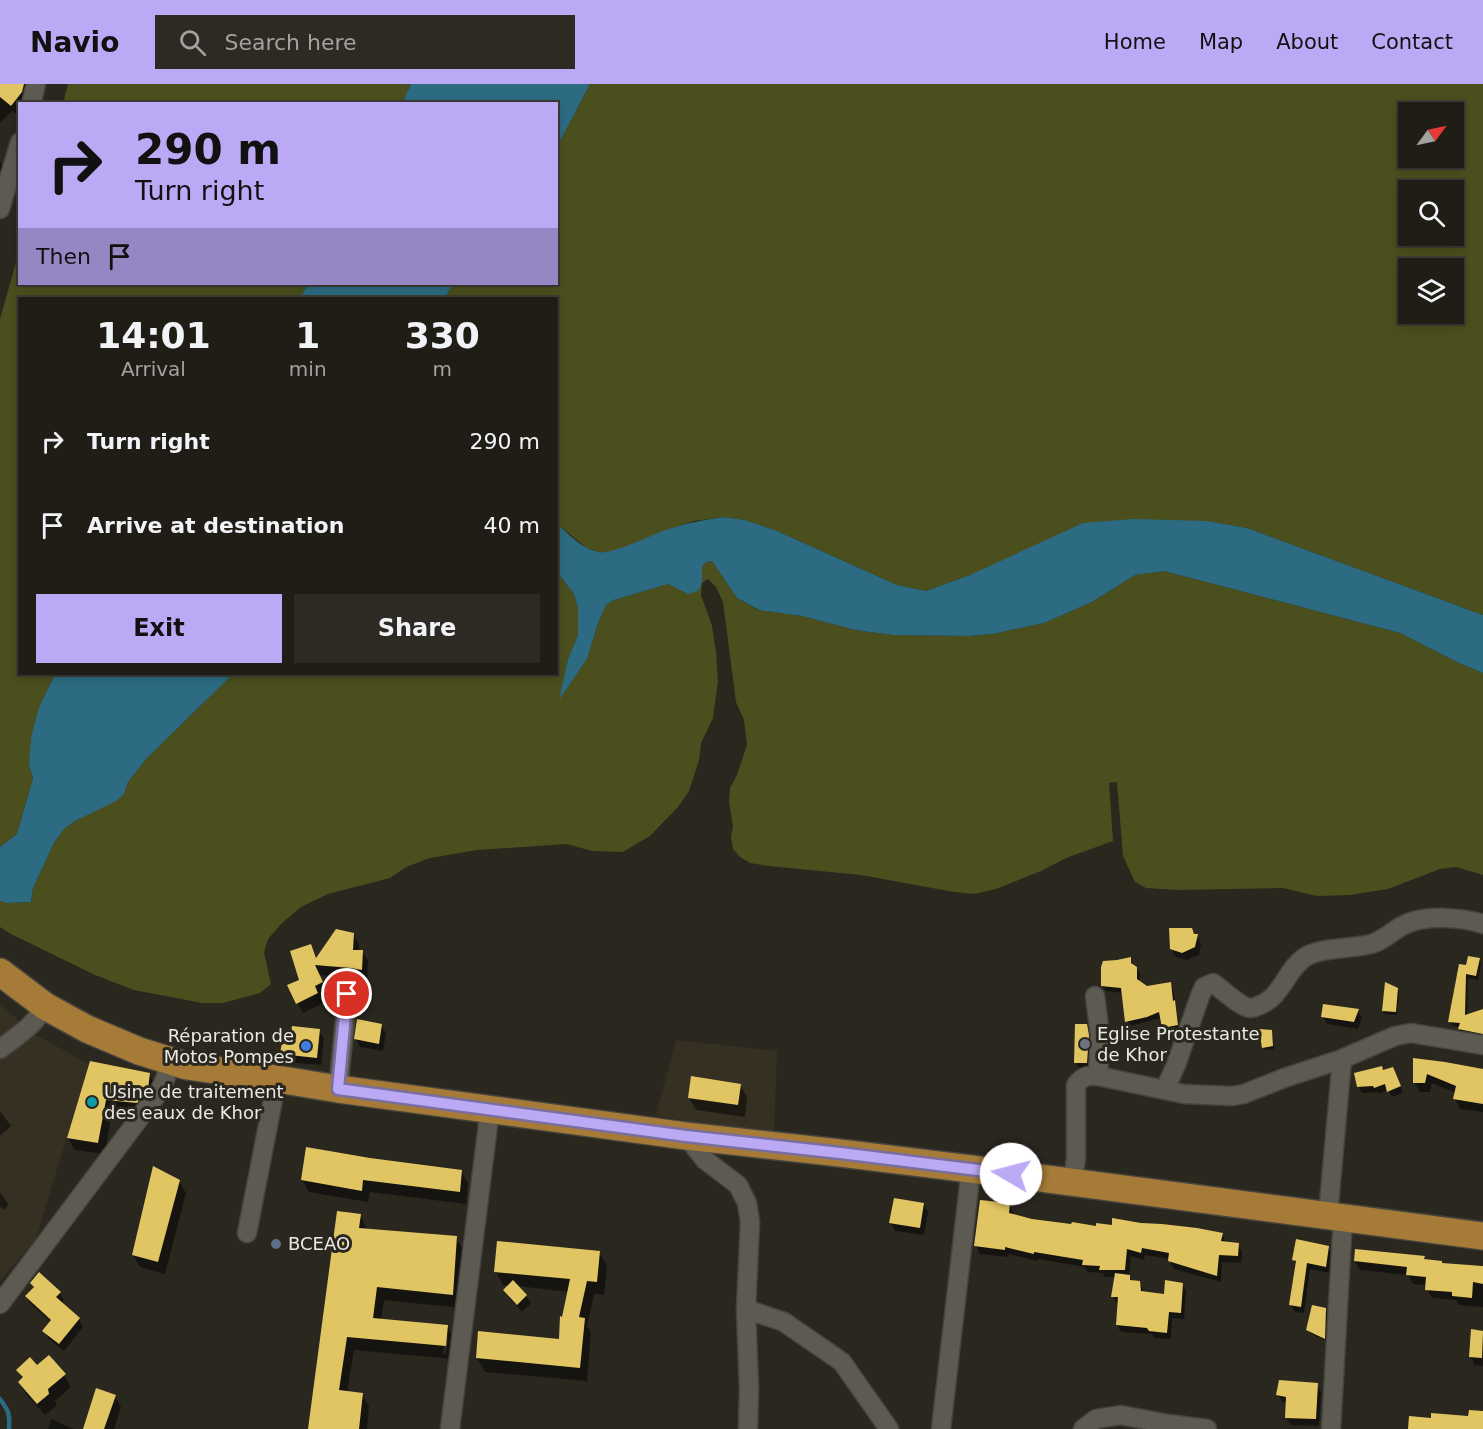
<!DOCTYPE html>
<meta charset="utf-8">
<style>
:root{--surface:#201d17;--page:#2d2a24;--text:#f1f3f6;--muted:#a2a2a1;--line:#3d3b36;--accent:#bca9f5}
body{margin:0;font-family:"DejaVu Sans",sans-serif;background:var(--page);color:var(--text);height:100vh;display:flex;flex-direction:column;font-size:22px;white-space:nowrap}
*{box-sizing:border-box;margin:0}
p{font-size:20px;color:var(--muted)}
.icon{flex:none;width:33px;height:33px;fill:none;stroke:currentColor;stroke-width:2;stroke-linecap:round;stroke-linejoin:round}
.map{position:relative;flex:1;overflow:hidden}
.side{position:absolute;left:18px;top:213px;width:540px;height:378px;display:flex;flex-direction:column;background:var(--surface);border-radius:0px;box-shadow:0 3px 9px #0003,0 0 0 2px var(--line)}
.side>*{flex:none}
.guide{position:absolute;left:18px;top:18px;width:540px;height:183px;border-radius:0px;box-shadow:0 3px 9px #0003,0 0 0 2px var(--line);background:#bca9f5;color:#111;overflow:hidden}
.needle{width:39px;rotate:57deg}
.buttons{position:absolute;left:1398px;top:18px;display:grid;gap:12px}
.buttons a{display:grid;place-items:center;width:66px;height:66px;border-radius:0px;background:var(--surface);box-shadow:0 3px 9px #0003,0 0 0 2px var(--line);font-size:30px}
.pin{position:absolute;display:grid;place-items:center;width:51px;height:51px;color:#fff;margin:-26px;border:3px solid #fff;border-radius:50%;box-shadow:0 2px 6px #0007}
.me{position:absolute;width:66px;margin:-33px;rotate:278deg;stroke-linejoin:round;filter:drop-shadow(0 0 4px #0008)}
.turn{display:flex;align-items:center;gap:21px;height:126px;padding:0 18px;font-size:27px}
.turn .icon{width:78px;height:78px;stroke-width:2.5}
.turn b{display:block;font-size:42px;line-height:51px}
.then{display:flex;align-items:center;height:57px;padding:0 18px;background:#0003;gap:12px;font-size:22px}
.eta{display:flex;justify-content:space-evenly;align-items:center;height:102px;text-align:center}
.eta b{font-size:36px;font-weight:700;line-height:42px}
.action{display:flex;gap:12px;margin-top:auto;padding:12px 18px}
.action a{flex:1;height:69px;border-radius:0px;background:var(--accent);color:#111;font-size:24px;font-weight:700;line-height:69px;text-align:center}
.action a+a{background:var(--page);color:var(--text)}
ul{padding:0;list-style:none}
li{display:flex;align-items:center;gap:18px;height:84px;padding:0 18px}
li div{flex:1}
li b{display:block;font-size:22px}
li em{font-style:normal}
header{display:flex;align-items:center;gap:36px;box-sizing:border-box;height:84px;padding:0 30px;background:var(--accent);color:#111}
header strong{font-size:28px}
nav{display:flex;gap:33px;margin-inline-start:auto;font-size:21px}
.search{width:420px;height:54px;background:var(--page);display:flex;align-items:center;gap:15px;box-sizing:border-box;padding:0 21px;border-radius:0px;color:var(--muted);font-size:22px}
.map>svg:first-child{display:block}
</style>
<header>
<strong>Navio</strong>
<div class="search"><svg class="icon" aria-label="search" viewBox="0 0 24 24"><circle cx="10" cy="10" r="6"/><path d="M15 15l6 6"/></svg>Search here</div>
<nav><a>Home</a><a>Map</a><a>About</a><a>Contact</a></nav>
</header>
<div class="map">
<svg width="1483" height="1345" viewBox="0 0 1483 1345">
<rect width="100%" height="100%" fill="#2a271f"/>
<path fill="#353022" d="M 0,920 L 18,936 L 15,945 L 28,955 L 36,951 L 89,980 L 36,1155 L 0,1197 Z
M 676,956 L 777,967 L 774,1052 L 656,1032 Z"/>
<path fill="#4a4f1d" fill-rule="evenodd" d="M 68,0 L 411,0 L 402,19 L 63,20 Z
M 590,0 L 1483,0 L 1483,531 L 1247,444 L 1207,437 L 970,491 L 926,507 L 897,501 L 777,447 L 745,436 L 723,433 L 694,437 L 667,446 L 610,469 L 599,468 L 587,464 L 557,440 L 556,214 L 445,214 L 453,200 L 556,200 L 557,63 ZM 1408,28 L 1454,28 L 1454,74 L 1408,74 ZM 1408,106 L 1454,106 L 1454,152 L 1408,152 ZM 1408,184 L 1454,184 L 1454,230 L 1408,230 Z
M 19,168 L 20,200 L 308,200 L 301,213 L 299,214 L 20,214 L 20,590 L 55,590 L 39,623 L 29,681 L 33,694 L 17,750 L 0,763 L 0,235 Z
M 712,477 L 737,514 L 758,526 L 802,532 L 855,546 L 893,551 L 969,552 L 993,550 L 1044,539 L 1092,518 L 1135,491 L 1164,487 L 1400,549 L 1457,578 L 1483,589 L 1483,791 L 1456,783 L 1440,785 L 1388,805 L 1350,811 L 1317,812 L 1283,804 L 1177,806 L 1146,804 L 1135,798 L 1123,772 L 1117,698 L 1109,699 L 1113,757 L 1066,774 L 1041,787 L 996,805 L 974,810 L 954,808 L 861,791 L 769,782 L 750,779 L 740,773 L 733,765 L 731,753 L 733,742 L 729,717 L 730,704 L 737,691 L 747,661 L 744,636 L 736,618 L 723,518 L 716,503 L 708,495 L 702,499 L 701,511 L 712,542 L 716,568 L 718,597 L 713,634 L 701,659 L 699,676 L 689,707 L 678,723 L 650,752 L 623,768 L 592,767 L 567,760 L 477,766 L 430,774 L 406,783 L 390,794 L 328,810 L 301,823 L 282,839 L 268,855 L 264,868 L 271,900 L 260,909 L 223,919 L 202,919 L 134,906 L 95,891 L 11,850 L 0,843 L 0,817 L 6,819 L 31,818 L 33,804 L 54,759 L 64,745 L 75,737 L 124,710 L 128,698 L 147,674 L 233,590 L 556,590 L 557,488 L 574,510 L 578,524 L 578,551 L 568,575 L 560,614 L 587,575 L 598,539 L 606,521 L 614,516 L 668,500 L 688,510 L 702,499 L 702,483 L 706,478 Z"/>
<path fill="#2c6b82" d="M 411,0 L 590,0 L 557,63 L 556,20 L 402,19 Z
M 308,200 L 453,200 L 445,214 L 299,214 L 301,213 Z
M 723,433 L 745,436 L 777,447 L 897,501 L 926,507 L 970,491 L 1083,439 L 1133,435 L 1207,437 L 1247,444 L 1483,531 L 1483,589 L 1457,578 L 1400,549 L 1164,487 L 1135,491 L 1092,518 L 1044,539 L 993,550 L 969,552 L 893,551 L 855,546 L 802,532 L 759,526 L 737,514 L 712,477 L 706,478 L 702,483 L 702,499 L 698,507 L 688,510 L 668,500 L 614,516 L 606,521 L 598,539 L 587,575 L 559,616 L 568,575 L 578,551 L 578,524 L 574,510 L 557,488 L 557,440 C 569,450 582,465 599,468 C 613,471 652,450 669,445 C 687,439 704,436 723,433 Z
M 55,590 L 233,590 L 147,674 L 128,698 L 124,710 L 116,717 L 75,737 L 64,745 L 54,759 L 33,804 L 31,818 L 6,819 L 0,817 L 0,763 L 17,750 L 33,694 L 29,681 L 31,654 L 39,623 Z"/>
<path fill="#0007" fill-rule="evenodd" d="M 0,0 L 29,0 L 27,20 L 20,20 L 20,29 L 18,31 L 12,27 L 0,39 Z
M 0,78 L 6,88 L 0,102 Z
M 353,850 L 359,860 L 359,867 L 362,867 L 368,877 L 367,896 L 319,891 L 328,909 L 320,913 L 323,919 L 303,929 L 297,919 L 301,896 L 310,862 L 318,875 Z
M 1194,851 L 1197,852 L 1201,860 L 1199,871 L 1187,876 L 1176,873 L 1171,865 Z
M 1130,875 L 1133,882 L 1136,884 L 1140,889 L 1139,898 L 1146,904 L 1170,900 L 1173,905 L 1180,946 L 1166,949 L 1163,944 L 1161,934 L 1130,942 L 1127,937 L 1123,909 L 1106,907 L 1102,901 Z
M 1479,875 L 1481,880 L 1478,896 L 1468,894 L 1467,932 L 1483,927 L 1483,953 L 1462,950 L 1460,945 L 1461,943 L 1453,942 L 1450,938 L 1467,882 Z
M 1397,905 L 1399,908 L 1397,931 L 1385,930 L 1383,927 Z
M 1358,927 L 1362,934 L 1358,945 L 1327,940 L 1323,932 Z
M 381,941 L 386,949 L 383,967 L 360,963 L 356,955 Z
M 1086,942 L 1091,950 L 1092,960 L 1091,986 L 1080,986 L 1076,978 Z
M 319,947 L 324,954 L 321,981 L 286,978 L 282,970 Z
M 1271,948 L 1273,951 L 1274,965 L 1265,966 L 1263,963 Z
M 1414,976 L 1483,986 L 1483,1028 L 1460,1025 L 1455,1015 L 1456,1009 L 1432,999 L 1430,1008 L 1420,1008 L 1414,998 Z
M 91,978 L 149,990 L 156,1002 L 143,1030 L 112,1027 L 105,1070 L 75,1066 L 68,1054 Z
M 1383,987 L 1396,991 L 1403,1009 L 1392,1013 L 1388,1006 L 1379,1010 L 1378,1008 L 1362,1009 L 1358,1002 Z
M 740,1001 L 747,1013 L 745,1033 L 696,1026 L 689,1014 Z
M 0,1027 L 11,1042 L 0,1052 Z
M 461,1087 L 468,1099 L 466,1120 L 370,1108 L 368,1118 L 309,1108 L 302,1096 Z
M 179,1097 L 186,1109 L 165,1190 L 140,1183 L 133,1171 Z
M 0,1108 L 9,1121 L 3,1126 L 0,1122 Z
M 923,1120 L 928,1128 L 924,1151 L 895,1147 L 891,1139 Z
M 1009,1121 L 1013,1128 L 1013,1131 L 1031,1137 L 1097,1143 L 1222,1150 L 1226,1158 L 1238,1160 L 1242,1168 L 1241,1179 L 1222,1178 L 1221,1198 L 1174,1185 L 1169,1175 L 1145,1171 L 1144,1176 L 1131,1172 L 1129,1192 L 1132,1198 L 1139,1198 L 1143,1205 L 1143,1209 L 1165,1212 L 1182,1200 L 1186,1207 L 1184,1235 L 1172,1234 L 1171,1255 L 1154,1254 L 1152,1250 L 1121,1248 L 1117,1241 L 1119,1219 L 1116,1219 L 1113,1212 L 1116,1193 L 1105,1193 L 1103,1189 L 1088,1188 L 1085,1183 L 1038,1175 L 1037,1177 L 1009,1170 L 1008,1173 L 980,1170 L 976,1162 Z
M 360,1131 L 367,1146 L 456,1154 L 464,1167 L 460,1224 L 384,1216 L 381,1236 L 447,1242 L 454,1256 L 453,1275 L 354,1266 L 347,1309 L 362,1310 L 369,1323 L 367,1345 L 309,1345 ZM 445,1253 L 448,1253 L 446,1270 L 443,1270 Z
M 1328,1163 L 1332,1170 L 1329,1189 L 1310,1185 L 1304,1229 L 1295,1228 L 1291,1221 L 1297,1181 L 1294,1176 Z
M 599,1168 L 607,1182 L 604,1211 L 594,1210 L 587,1242 L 591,1249 L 587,1297 L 485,1288 L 477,1274 L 561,1256 L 569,1208 L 517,1202 L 526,1212 L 531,1219 L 522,1228 L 509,1214 L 505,1207 L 510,1202 L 503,1201 L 496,1188 Z
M 1424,1174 L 1426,1177 L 1443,1181 L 1476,1183 L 1477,1181 L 1483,1182 L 1483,1223 L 1459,1221 L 1456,1216 L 1432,1214 L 1427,1205 L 1427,1201 L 1413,1200 L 1408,1191 L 1360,1186 L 1355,1177 Z
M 32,1199 L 60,1209 L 64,1217 L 61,1220 L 79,1235 L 83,1243 L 64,1267 L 48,1254 L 44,1247 L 51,1238 L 31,1220 L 26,1212 L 34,1204 Z
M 1325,1225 L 1327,1229 L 1326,1257 L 1310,1249 L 1308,1245 Z
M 1473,1247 L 1483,1248 L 1483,1282 L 1475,1281 L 1470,1272 Z
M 37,1283 L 64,1291 L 71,1303 L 55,1317 L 57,1321 L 45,1331 L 26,1310 L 19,1298 L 23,1295 L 18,1286 Z
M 1317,1301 L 1321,1308 L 1319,1342 L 1290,1341 L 1286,1333 L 1287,1319 L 1282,1318 L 1278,1310 Z
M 115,1312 L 121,1323 L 114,1345 L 85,1345 Z
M 51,1335 L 74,1345 L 48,1345 Z"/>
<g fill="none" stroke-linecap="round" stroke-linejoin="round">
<path stroke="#2c6b82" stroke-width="4.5" d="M 0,1315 C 9,1327 10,1331 9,1345"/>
</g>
<path fill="#e2c563" d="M 0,0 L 24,0 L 22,8 L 11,22 L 0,13 Z
M 1169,844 L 1192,844 L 1194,850 L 1198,850 L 1195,863 L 1182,869 L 1170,865 Z
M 336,845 L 354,849 L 353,866 L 363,866 L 362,886 L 351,884 L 315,881 L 323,898 L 315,902 L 318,909 L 296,920 L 287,901 L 299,896 L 290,867 L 311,860 L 316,874 Z
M 1468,872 L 1480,874 L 1476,892 L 1466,890 L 1465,931 L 1483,925 L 1483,950 L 1458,945 L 1460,939 L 1448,938 L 1459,880 L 1466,881 Z
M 1131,873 L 1131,879 L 1137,883 L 1137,895 L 1147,902 L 1171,898 L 1173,917 L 1175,916 L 1178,941 L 1162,944 L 1159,928 L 1147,933 L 1125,938 L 1121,904 L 1101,902 L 1101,883 L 1103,877 L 1117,876 Z
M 1385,898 L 1398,904 L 1396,928 L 1382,927 Z
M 1323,920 L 1359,925 L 1354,938 L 1321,933 Z
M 357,935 L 382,940 L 379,960 L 354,955 Z
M 1075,940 L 1087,940 L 1089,951 L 1087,979 L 1074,979 Z
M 292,942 L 320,945 L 317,974 L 280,970 L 282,958 L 290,958 Z
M 1259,945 L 1272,946 L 1273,962 L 1262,964 Z
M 1413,974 L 1445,978 L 1483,985 L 1483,1020 L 1453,1015 L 1456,1002 L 1427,990 L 1425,999 L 1413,999 Z
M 90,977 L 150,989 L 148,1005 L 137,1019 L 106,1016 L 98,1059 L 67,1054 Z
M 1382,982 L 1383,986 L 1393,983 L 1401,1002 L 1387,1008 L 1385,1000 L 1374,1004 L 1373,1002 L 1357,1003 L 1354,989 Z
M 691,992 L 741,1000 L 738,1021 L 688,1014 Z
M 306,1063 L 370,1074 L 462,1086 L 460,1108 L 363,1096 L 362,1107 L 301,1096 Z
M 153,1082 L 180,1096 L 158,1178 L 132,1171 Z
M 894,1114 L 924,1119 L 920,1144 L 889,1139 Z
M 980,1116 L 1010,1119 L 1009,1129 L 1032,1135 L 1071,1140 L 1072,1138 L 1096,1142 L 1096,1139 L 1112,1141 L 1112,1134 L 1141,1139 L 1162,1140 L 1197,1144 L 1223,1149 L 1221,1157 L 1239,1159 L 1238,1172 L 1219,1171 L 1217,1192 L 1168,1177 L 1169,1169 L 1142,1164 L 1141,1169 L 1127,1165 L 1125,1186 L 1099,1186 L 1100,1182 L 1082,1181 L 1083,1176 L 1034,1168 L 1034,1170 L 1005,1163 L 1005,1166 L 974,1162 Z
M 337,1127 L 361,1130 L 359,1144 L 457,1152 L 453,1211 L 377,1203 L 373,1234 L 448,1241 L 446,1262 L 347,1253 L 339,1306 L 363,1309 L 359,1345 L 308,1345 Z
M 1296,1155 L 1329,1162 L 1326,1183 L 1307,1179 L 1301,1223 L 1289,1221 L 1296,1177 L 1292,1176 Z
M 497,1157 L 600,1167 L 597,1198 L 587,1197 L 579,1233 L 585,1234 L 580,1284 L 476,1274 L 478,1247 L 559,1255 L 560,1232 L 562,1233 L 570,1195 L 494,1188 Z
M 1355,1165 L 1425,1172 L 1424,1175 L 1442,1177 L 1442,1179 L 1483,1182 L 1483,1200 L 1473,1198 L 1472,1214 L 1452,1212 L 1452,1208 L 1425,1206 L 1426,1193 L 1406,1191 L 1407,1183 L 1354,1177 Z
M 39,1188 L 61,1208 L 56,1213 L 80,1234 L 59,1260 L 42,1247 L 51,1236 L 25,1212 L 34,1203 L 30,1199 Z
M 1115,1189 L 1130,1191 L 1130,1196 L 1140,1197 L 1141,1207 L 1164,1210 L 1165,1196 L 1183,1199 L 1181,1229 L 1169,1228 L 1167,1249 L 1149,1247 L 1147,1244 L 1116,1241 L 1118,1213 L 1111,1213 Z
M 513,1196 L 527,1211 L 517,1221 L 503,1206 Z
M 1312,1221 L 1326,1224 L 1325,1255 L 1306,1246 Z
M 1471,1245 L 1483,1247 L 1482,1274 L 1469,1273 Z
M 49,1271 L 66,1290 L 48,1305 L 49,1310 L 37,1320 L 18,1298 L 23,1293 L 16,1286 L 30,1273 L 37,1281 Z
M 1279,1296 L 1318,1299 L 1316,1335 L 1285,1334 L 1286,1313 L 1276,1311 Z
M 96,1304 L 116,1311 L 104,1345 L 83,1345 Z
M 1469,1326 L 1483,1327 L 1483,1345 L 1408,1345 L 1409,1332 L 1431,1334 L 1431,1329 L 1468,1332 Z"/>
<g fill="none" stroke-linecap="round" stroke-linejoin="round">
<g stroke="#46443e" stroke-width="21">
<path id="minor" d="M 31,20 L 36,0
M 0,125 L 20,58
M 1095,912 L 1100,951 L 1098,992
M 0,965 C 16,953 35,941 45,922
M 338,1005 L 349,895
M 1165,1005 L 1176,981 L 1200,912 L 1204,903 L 1213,899 C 1222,905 1241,924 1251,924 C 1255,924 1257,922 1260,921 C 1283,912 1287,883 1307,872 C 1323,863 1352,865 1371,860 C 1383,857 1391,848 1402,842 C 1424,830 1460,833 1483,840
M 686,1052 L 705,1076 L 738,1101 L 747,1119 L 750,1138 L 746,1225 L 749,1303 L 748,1345
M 1073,1098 L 1076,1073 L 1076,1001 C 1083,992 1087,991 1098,992 L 1184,1010 L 1232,1012 L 1244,1010 L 1284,994 L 1342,975 L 1395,952 L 1411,949 L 1483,961
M 1328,1131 L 1342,975
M 247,1149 L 277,995
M 0,1220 L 159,1008 L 166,993 L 168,977
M 746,1225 L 784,1238 L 842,1278 L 889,1345
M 450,1345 L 490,1025
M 941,1345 L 971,1085
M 1083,1345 L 1096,1335 L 1121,1331 L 1168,1340 L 1207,1345
M 1331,1345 L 1343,1133"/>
</g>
<g stroke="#46443e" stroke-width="30">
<path id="highway" d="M 0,888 L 45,922 L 87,945 L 139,967 L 187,982 L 277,995 L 338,1005 L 686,1052 L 840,1069 L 971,1085 L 1483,1152"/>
</g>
<use href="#minor" stroke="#5d5a51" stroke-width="18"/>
<use href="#highway" stroke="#a57b37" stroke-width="27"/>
</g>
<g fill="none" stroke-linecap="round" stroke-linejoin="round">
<g stroke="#7a6e9f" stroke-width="15">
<path id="route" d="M 347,910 L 338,1005 L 686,1052 L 840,1069 L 1011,1090"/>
</g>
<use href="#route" stroke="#bca9f5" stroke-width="10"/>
</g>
<circle fill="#6b7280" stroke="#2a271f" stroke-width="2" cx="1085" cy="960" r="6"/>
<circle fill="#3f7fe0" stroke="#2a271f" stroke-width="2" cx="306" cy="962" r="6"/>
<circle fill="#0f9aa8" stroke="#2a271f" stroke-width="2" cx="92" cy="1018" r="6"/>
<circle fill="#5c6f8a" stroke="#2a271f" stroke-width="2" cx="276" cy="1160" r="6"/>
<g text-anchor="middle" stroke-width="6" stroke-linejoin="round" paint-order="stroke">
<g font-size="18" fill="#ebe9e4" stroke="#2a271f" text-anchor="start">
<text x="1097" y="956">Eglise Protestante<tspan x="1097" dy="21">de Khor</tspan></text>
<text x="294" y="958" text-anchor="end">Réparation de<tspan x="294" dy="21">Motos Pompes</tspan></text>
<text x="104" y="1014">Usine de traitement<tspan x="104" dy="21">des eaux de Khor</tspan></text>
<text x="288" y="1166">BCEAO</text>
</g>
</g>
</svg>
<div class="buttons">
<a><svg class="needle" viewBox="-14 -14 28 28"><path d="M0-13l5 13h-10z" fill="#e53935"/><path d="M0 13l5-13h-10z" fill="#a2a2a1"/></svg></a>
<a><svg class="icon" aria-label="search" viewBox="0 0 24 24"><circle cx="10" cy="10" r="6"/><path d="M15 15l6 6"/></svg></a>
<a><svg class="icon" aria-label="layers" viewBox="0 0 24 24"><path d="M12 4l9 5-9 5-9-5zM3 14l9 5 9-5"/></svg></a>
</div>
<div class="pin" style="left:347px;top:910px;background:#d93025"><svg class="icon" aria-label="arrive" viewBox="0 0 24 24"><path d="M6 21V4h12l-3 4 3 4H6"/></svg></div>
<svg class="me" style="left:1011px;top:1090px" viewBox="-20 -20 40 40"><circle r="19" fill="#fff"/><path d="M0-13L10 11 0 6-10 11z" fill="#bca9f5"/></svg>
<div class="guide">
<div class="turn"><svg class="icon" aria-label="right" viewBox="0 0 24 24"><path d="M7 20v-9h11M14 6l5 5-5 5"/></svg><div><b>290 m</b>Turn right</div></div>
<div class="then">Then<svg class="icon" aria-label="arrive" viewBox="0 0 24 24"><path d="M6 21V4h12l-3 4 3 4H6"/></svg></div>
</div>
<section class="side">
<div class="eta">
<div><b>14:01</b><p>Arrival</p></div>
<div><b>1</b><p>min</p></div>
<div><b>330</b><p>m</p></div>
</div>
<ul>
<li><svg class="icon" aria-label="right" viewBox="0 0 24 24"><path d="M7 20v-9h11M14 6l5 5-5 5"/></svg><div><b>Turn right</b></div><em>290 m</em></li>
<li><svg class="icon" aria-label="arrive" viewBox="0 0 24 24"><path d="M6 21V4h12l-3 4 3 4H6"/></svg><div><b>Arrive at destination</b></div><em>40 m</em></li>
</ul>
<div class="action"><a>Exit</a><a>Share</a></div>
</section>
</div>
